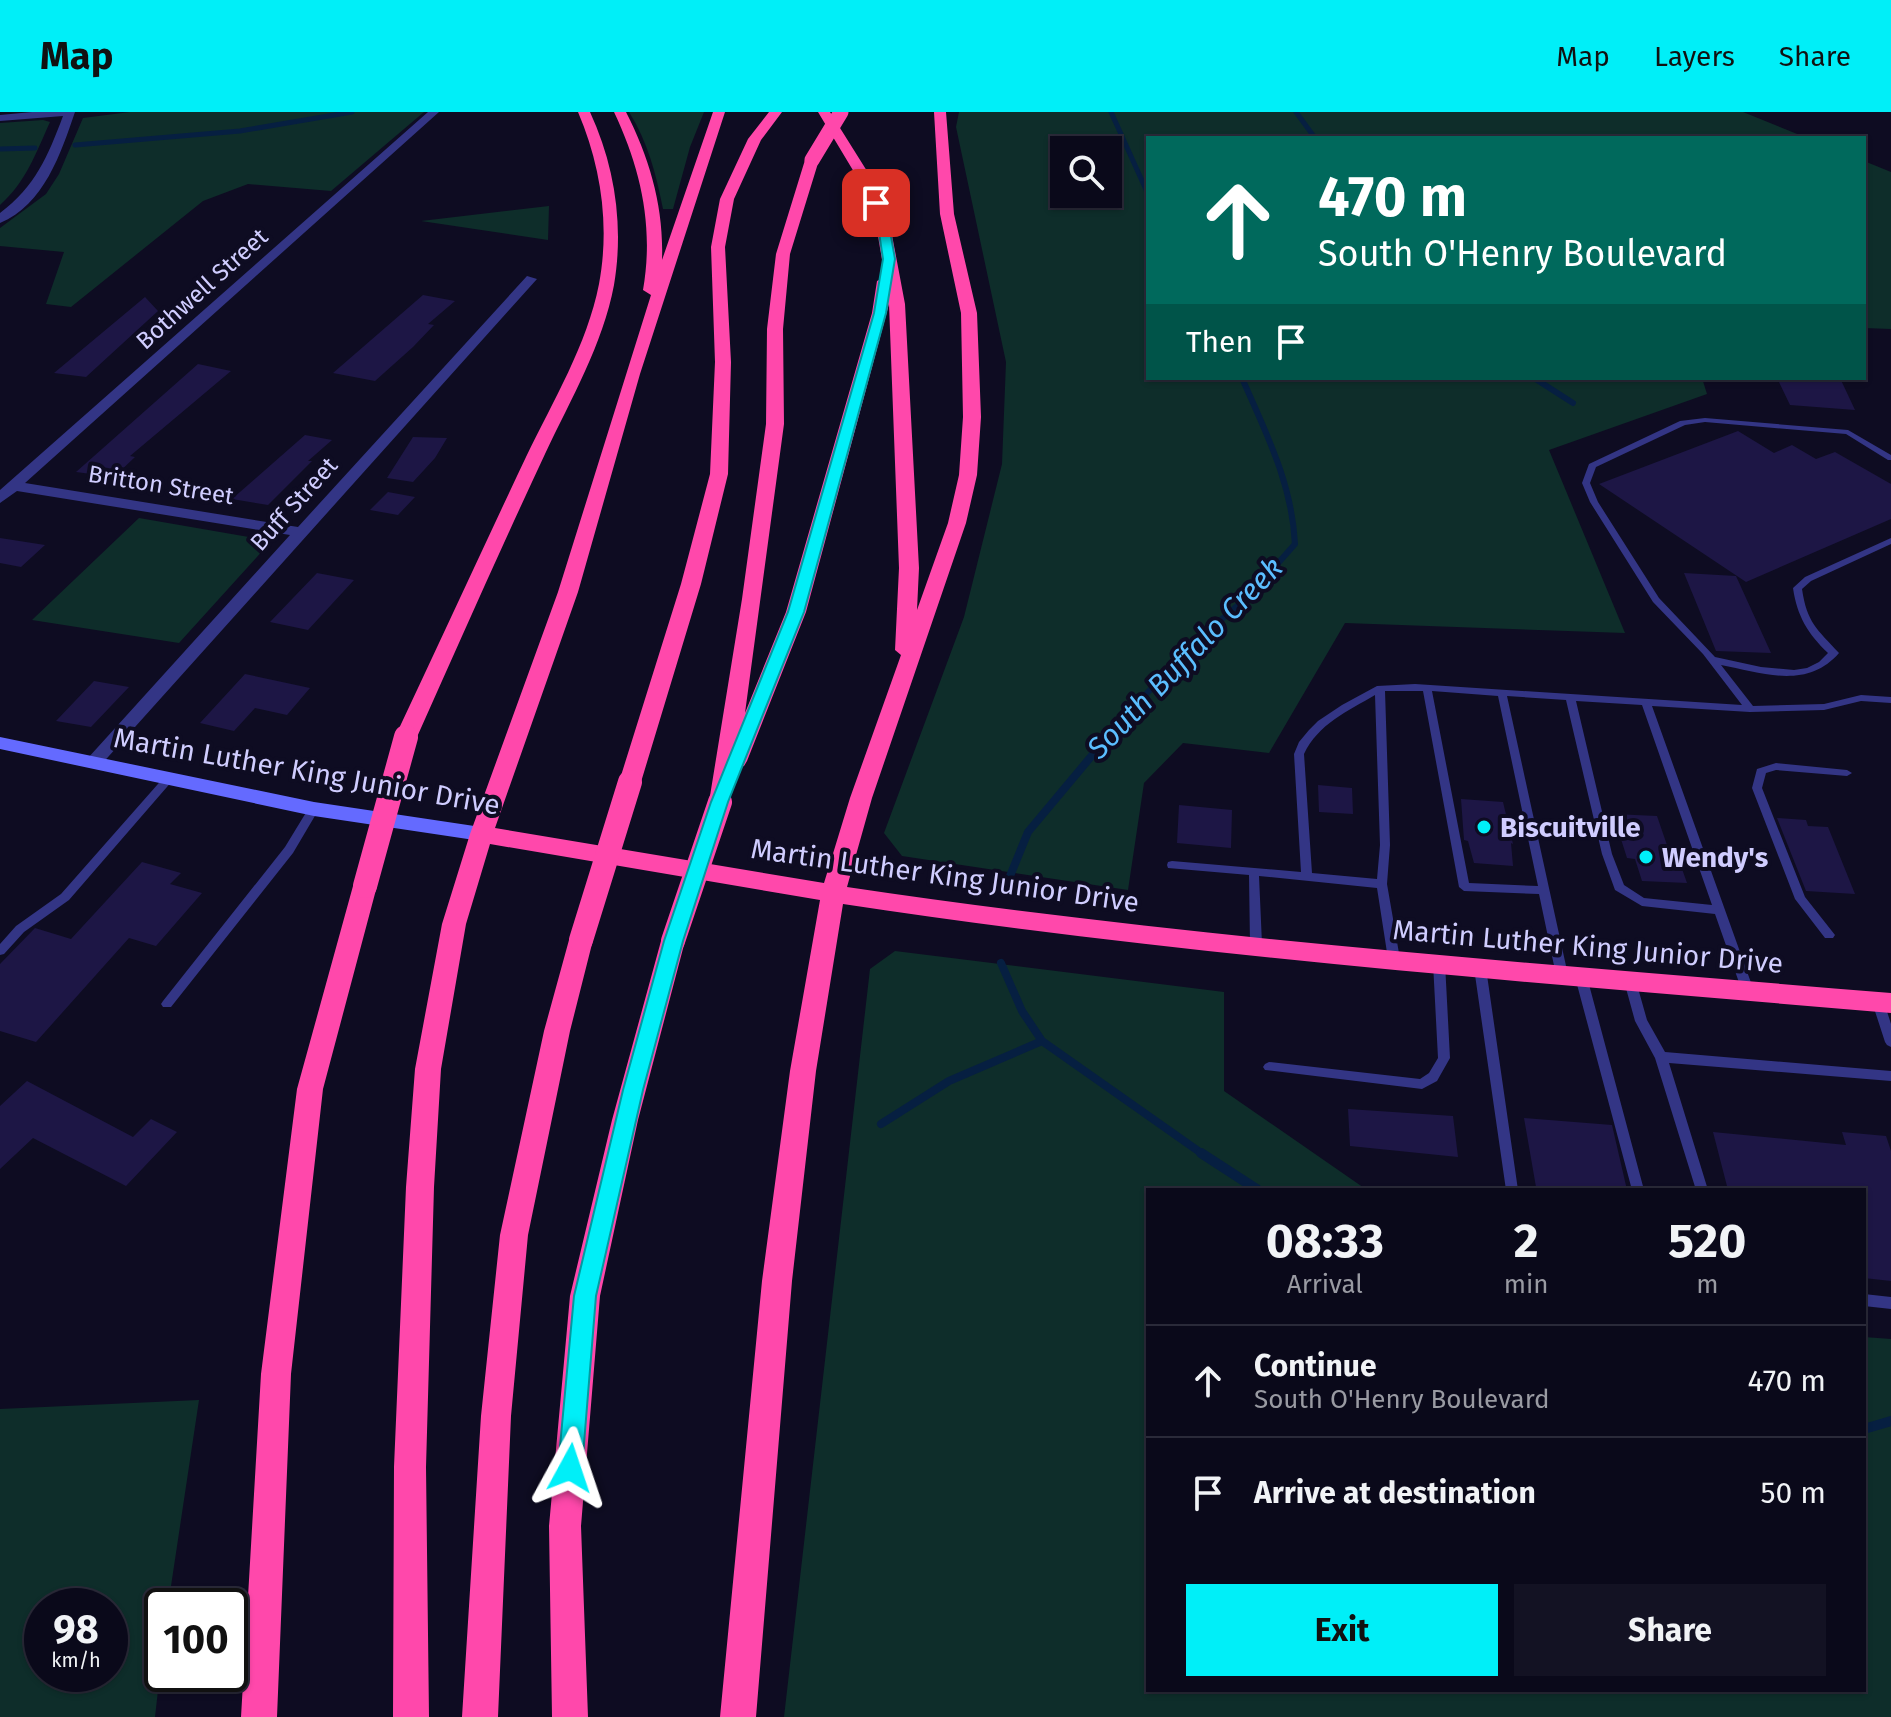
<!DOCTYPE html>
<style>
:root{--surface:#0a091a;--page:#131223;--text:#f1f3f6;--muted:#999aa2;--line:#2a2a39;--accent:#00eff8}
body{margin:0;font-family:"Fira Sans",sans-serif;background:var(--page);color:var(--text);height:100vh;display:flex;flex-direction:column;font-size:30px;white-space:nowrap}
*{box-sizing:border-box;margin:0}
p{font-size:26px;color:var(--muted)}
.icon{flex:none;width:44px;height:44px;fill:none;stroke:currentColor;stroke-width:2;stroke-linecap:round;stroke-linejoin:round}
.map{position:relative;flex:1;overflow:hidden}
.side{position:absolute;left:1146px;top:1076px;width:720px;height:504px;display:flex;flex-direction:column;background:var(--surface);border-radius:0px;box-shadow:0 2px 6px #0004,0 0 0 2px var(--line)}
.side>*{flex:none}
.guide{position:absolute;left:1146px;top:24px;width:720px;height:244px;border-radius:0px;box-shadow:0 2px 6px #0004,0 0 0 2px var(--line);background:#00695c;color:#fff;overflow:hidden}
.fabs{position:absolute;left:1050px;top:24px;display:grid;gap:16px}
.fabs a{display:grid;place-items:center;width:72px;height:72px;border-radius:0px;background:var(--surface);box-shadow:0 2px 6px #0004,0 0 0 2px var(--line);font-size:40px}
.speed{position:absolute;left:24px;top:1476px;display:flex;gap:16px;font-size:40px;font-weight:700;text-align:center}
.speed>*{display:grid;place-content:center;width:104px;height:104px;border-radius:50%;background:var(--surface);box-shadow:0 2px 6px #0004,0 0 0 2px var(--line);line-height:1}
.speed small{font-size:20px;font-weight:400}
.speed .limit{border:4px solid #111;border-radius:12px;background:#fff;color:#111}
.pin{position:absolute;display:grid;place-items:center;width:68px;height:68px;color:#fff;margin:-34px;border-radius:16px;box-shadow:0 4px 12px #0006}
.me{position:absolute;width:88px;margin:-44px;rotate:5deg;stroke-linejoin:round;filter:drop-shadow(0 0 6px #0008)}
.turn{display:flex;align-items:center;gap:28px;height:168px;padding:0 40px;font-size:36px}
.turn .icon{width:104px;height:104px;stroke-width:2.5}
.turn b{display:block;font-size:56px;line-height:68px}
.then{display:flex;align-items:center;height:76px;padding:0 40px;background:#0003;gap:16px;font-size:30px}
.eta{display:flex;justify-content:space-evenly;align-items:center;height:136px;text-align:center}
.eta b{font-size:48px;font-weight:700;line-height:56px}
.primary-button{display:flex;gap:16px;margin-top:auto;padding:16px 40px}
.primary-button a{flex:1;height:92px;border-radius:0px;background:var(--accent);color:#111;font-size:32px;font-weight:700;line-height:92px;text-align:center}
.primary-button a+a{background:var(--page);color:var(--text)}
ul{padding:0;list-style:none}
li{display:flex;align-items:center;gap:24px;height:112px;padding:0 40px;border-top:2px solid var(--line)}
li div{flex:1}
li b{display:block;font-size:30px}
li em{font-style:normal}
header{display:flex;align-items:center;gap:48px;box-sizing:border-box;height:112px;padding:0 40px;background:var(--accent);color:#111}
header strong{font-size:38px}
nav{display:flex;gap:44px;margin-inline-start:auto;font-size:28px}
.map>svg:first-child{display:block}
</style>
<header>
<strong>Map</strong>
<nav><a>Map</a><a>Layers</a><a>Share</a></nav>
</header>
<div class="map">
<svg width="1891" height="1605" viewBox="0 0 1891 1605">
<rect width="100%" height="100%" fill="#0e0c22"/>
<path fill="#0e2d2a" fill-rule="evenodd" d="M 130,0 L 424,0 L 331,79 L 248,72 L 203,89 L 71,195 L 46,192 L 64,140 L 0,134 L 0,116 L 46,82 L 59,62 L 83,6 Z
M 629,0 L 704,0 L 690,35 L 673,97 L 663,97 C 656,62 648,30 629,0 Z
M 959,0 L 1743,0 L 1807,26 L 1148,26 L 1148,266 L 1702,266 L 1707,282 L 1549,338 L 1625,521 L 1345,511 L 1269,641 L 1183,631 L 1144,671 L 1128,778 L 902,744 L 884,721 L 964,505 L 1002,352 L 1006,250 L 956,15 ZM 1108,38 L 1108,82 L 1064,82 L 1064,38 Z
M 43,8 L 50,10 C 36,41 26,70 0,93 L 0,11 Z
M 1864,49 L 1891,60 L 1891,217 L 1864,216 Z
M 549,94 L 548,128 L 421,109 Z
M 139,406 L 261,427 L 265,436 L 179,531 L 32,508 Z
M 895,839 L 1224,880 L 1224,979 L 1367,1078 L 1148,1078 L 1148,1578 L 1864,1578 L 1864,1225 L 1891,1227 L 1891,1605 L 784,1605 L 870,857 Z
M 199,1288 L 168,1494 L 162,1494 L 162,1543 L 155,1605 L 0,1605 L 0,1297 ZM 42,1494 L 110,1494 L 110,1562 L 42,1562 Z"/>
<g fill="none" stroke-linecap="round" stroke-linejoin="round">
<path stroke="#061f41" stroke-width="5" d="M 1111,0 L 1148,82
M 1296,0 L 1315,26
M 75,33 L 240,19 L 352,0
M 0,37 L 35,36"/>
<path stroke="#061f41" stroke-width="6" d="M 1534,266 L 1573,291
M 1123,606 L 1202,524 L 1250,483 L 1295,432 C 1292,371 1266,321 1242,266"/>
<path stroke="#061f41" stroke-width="8" d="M 1008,769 L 1028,720 L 1125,604
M 1001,851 L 1022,899 L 1042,929 L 1204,1043
M 881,1012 L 949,969 L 1042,929"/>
<path stroke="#061f41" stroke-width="10" d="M 1201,1041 L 1258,1078
M 1864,1317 L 1891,1309"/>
</g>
<path fill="#1d1645" d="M 423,183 L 455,189 L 428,212 L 434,213 L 413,235 L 375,269 L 333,261 Z
M 145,185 L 158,199 L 86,265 L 54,261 Z
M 198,252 L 231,259 L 130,344 L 135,345 L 114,365 L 76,360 Z
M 1777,266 L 1840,266 L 1855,298 L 1790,293 Z
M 1738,319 L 1774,341 L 1792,333 L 1816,347 L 1835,340 L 1891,372 L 1891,407 L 1746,470 L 1599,372 Z
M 305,323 L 332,328 L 308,349 L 312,349 L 268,393 L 232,387 Z
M 413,325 L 447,326 L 435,346 L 413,370 L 387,366 Z
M 388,380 L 415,385 L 398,403 L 370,398 Z
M 0,426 L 45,433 L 21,455 L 0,451 Z
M 317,461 L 354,468 L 308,518 L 270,510 Z
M 1684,461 L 1736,464 L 1771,541 L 1716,539 Z
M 245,562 L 310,576 L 287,603 L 255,596 L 234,619 L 200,611 Z
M 94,569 L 129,575 L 91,615 L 56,609 Z
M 1318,673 L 1352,676 L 1353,702 L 1319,700 Z
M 1461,687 L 1503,690 L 1513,732 L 1511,731 L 1513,754 L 1474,751 L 1468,729 L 1464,728 Z
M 1179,693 L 1232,698 L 1231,736 L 1177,731 Z
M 1613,702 L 1657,704 L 1668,736 L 1675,737 L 1687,771 L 1642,769 L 1635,747 L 1627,746 Z
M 1777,706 L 1806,708 L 1808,714 L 1828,715 L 1855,782 L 1806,779 Z
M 142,750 L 181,761 L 170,772 L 202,781 L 156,834 L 129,826 L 36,930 L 0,919 L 0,852 L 35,816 L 71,827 Z
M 27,969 L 133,1025 L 151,1007 L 177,1020 L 126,1074 L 33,1026 L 0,1057 L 0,994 Z
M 1348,997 L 1453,1004 L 1458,1045 L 1350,1034 Z
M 1524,1006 L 1612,1013 L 1627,1078 L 1536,1075 Z
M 1713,1020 L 1846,1033 L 1842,1020 L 1886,1024 L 1891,1039 L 1891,1169 L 1864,1166 L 1864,1078 L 1728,1078 Z"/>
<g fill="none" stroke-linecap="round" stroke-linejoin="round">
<path fill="#333585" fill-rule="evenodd" d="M 1705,306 L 1848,318 L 1891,343 L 1891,348 L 1888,348 L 1846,322 L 1705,310 L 1685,313 L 1596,355 L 1590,371 L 1598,390 L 1659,486 L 1715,545 L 1761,555 L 1794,558 L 1807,556 L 1819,550 L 1828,541 C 1808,522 1797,504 1793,476 L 1805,465 L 1891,426 L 1891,432 L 1811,469 L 1802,477 C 1807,511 1817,517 1839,541 C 1807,578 1762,561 1721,553 L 1753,594 L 1824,592 L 1861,583 L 1891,585 L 1891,591 L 1861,589 L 1824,598 L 1750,600 L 1652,594 L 1754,879 L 1752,882 L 1744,882 L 1742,879 L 1715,802 L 1642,794 L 1615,778 L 1602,742 L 1566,588 L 1507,584 L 1568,863 L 1566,866 L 1558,866 L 1556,863 L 1539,782 L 1464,779 L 1459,775 L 1423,579 L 1385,579 L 1390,733 L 1387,772 L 1400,847 L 1398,850 L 1390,850 L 1388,847 L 1377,776 L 1259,764 L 1262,832 L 1260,835 L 1252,835 L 1250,832 L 1249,763 L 1168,756 L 1167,753 L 1168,750 L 1172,749 L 1301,760 L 1294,642 L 1299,630 L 1309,618 L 1318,609 L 1342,593 L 1377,574 L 1415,572 L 1742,593 L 1703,542 L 1653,490 L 1590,390 L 1582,371 L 1589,352 L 1680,309 ZM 1432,579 L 1498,584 L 1538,774 L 1469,771 ZM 1375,583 L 1380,733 L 1377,767 L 1312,761 L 1304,642 C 1318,612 1348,599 1375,583 ZM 1576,589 L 1642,593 L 1712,793 L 1644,786 L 1624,773 L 1612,742 Z
M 1776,651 L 1847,658 L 1852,661 L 1847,664 L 1776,658 L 1766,661 L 1762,676 L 1805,785 L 1835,823 L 1833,826 L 1825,826 L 1795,787 L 1752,676 L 1757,657 Z
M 169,662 L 174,666 L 173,668 L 69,788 L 24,820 L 4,842 L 0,843 L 0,832 L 16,814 L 61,782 L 165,664 Z
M 314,693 L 319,697 L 293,741 L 171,895 L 163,895 L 161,892 L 163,889 L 285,735 L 310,694 Z
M 1439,847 L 1443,848 L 1445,851 L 1450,946 L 1437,969 L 1422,977 L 1265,958 L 1263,955 L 1265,952 L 1269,950 L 1420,967 L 1429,961 L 1438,946 L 1433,851 L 1435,848 Z
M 1480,852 L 1484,853 L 1486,856 L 1518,1078 L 1506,1078 L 1474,856 L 1476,853 Z
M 1581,861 L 1585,862 L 1587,865 L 1644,1078 L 1632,1078 L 1575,865 L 1577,862 Z
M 1630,865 L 1634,866 L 1636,869 L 1647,908 L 1665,940 L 1891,959 L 1891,969 L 1669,951 L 1708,1078 L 1696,1078 L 1655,946 L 1635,909 L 1624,869 L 1626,866 Z
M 1878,885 L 1882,887 L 1884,890 L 1891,912 L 1891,935 L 1887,933 L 1885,930 L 1872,890 L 1874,887 Z
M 1864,1182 L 1891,1185 L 1891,1197 L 1864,1194 Z"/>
<path fill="#333585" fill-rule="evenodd" d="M 32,0 L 75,0 C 61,41 44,93 0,111 L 0,101 C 35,75 48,44 63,4 L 0,9 L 0,3 Z
M 428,0 L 439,0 L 25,371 L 298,415 L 527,164 L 537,167 L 100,654 L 88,654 L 85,650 L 88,646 L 290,423 L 17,379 L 0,391 L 0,378 Z"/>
<path fill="#646aff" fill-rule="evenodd" d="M 0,625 L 314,690 L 481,715 L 491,722 L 481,729 L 314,704 L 0,637 Z"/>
<path fill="#ff48ab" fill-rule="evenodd" d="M 578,0 L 590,0 C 615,54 624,114 614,173 C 603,232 571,287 545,342 C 501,436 459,531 417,625 L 414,630 L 398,630 L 395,625 C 439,532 482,438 526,345 C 553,289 587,233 599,172 C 610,113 601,54 578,0 Z
M 614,0 L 626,0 C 650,47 664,96 662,148 L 713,0 L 725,0 L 640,262 L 578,480 L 495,716 L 824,771 L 850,686 L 901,543 L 895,538 L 899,456 L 889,192 L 806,500 L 747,649 L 744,654 L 736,656 L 728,696 L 712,696 L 709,690 L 742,487 L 766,312 L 767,217 L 776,142 L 805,48 L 817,45 L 819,48 L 790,142 L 783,217 L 784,312 L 745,601 L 786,500 L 872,201 L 877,169 L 885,165 L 875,107 L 863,75 L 818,0 L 830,0 L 877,75 L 889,107 L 905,192 L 919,456 L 917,498 L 948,411 L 959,363 L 963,305 L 961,201 L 940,102 L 934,0 L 946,0 L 954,102 L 977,201 L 981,305 L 977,363 L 966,411 L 872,686 L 847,775 C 1193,827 1543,852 1891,881 L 1891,901 C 1541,871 1190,845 843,792 L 816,959 L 792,1169 L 756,1605 L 720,1605 L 762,1169 L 790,959 L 820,788 L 490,732 L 466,812 L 441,957 L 434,1075 L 426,1355 L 429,1605 L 393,1605 L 394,1355 L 406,1075 L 415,957 L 442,812 L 470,722 L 558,480 L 651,183 L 643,178 C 654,115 641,57 614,0 Z
M 769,0 L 782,0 L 761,28 L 734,87 L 725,135 L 731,250 L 728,362 L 701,472 L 641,670 L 638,675 L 622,675 L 619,670 L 681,472 L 710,362 L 715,250 L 711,135 L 720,87 L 748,27 Z
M 365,765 L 373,768 L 377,774 L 323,977 L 291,1262 L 277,1605 L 241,1605 L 261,1262 L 297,977 L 353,774 L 357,768 Z
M 581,819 L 590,821 L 593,828 L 570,919 L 528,1123 L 511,1304 L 498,1605 L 462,1605 L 481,1304 L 500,1123 L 544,919 L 569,828 L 572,821 Z
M 673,820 L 682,822 L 685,829 L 638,1008 L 600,1184 L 581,1414 L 588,1605 L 552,1605 L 549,1414 L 570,1184 L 612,1008 L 661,829 L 664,822 Z"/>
<path stroke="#ff48ab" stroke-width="15" d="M 812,48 L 841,0"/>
<path stroke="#ff48ab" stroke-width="24" d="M 365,774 L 406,625
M 581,828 L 630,670
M 673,829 L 720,690"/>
</g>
<path fill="#00eff8" stroke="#009ba1" stroke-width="2" d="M 876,88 L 881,91 L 888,107 L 895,147 L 886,201 L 804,500 L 728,690 L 683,829 L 643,978 L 596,1184 L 582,1356 L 579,1365 L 570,1368 L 562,1365 L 558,1356 L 574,1184 L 623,978 L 664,829 L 711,690 L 788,500 L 874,201 L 883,147 L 877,107 L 871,91 Z"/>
<g fill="#00eff8" stroke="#0e0c22" stroke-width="3">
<circle cx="1484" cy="715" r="8"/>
<circle cx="1646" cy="745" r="8"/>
</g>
<g text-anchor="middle" stroke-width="8" stroke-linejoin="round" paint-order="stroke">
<g font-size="24" fill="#d0cdff" stroke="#0e0c22">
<text transform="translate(202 177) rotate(-42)" y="8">Bothwell Street</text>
<text transform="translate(161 373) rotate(9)" y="8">Britton Street</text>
<text transform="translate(294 392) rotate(-48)" y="8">Buff Street</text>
</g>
<g font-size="28" fill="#d0cdff" stroke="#0e0c22">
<text transform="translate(307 659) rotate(10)" y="10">Martin Luther King Junior Drive</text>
<text transform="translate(945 763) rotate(8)" y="10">Martin Luther King Junior Drive</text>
<text transform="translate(1588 834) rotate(5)" y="10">Martin Luther King Junior Drive</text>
</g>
<g font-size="28" font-weight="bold" fill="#d0cdff" stroke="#0e0c22" text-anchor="start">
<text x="1500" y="725">Biscuitville</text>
<text x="1662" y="755">Wendy's</text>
</g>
<g font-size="30" font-style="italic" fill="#5bbeff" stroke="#0e0c22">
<text transform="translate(1185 546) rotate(-46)" y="10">South Buffalo Creek</text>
</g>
</g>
</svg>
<div class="fabs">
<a><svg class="icon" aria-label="search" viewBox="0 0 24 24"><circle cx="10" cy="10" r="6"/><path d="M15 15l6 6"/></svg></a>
</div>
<div class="speed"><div>98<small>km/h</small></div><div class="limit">100</div></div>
<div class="pin" style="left:876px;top:91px;background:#d93025"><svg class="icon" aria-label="arrive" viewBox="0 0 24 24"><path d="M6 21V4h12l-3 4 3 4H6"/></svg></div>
<svg class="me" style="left:570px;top:1356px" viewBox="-20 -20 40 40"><path d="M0-17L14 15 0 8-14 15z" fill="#00eff8" stroke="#fff" stroke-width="4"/></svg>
<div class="guide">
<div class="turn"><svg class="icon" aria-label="ahead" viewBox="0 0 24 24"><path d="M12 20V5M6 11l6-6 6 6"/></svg><div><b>470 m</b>South O'Henry Boulevard</div></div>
<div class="then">Then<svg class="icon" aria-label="arrive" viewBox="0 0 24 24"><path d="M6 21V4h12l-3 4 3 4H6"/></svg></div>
</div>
<section class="side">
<div class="eta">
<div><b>08:33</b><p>Arrival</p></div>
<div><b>2</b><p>min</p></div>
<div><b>520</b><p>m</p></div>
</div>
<ul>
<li><svg class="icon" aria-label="ahead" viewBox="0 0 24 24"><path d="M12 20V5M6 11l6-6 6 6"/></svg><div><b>Continue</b><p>South O'Henry Boulevard</p></div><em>470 m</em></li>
<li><svg class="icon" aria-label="arrive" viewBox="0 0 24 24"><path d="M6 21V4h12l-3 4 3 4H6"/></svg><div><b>Arrive at destination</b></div><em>50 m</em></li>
</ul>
<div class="primary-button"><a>Exit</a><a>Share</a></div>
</section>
</div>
